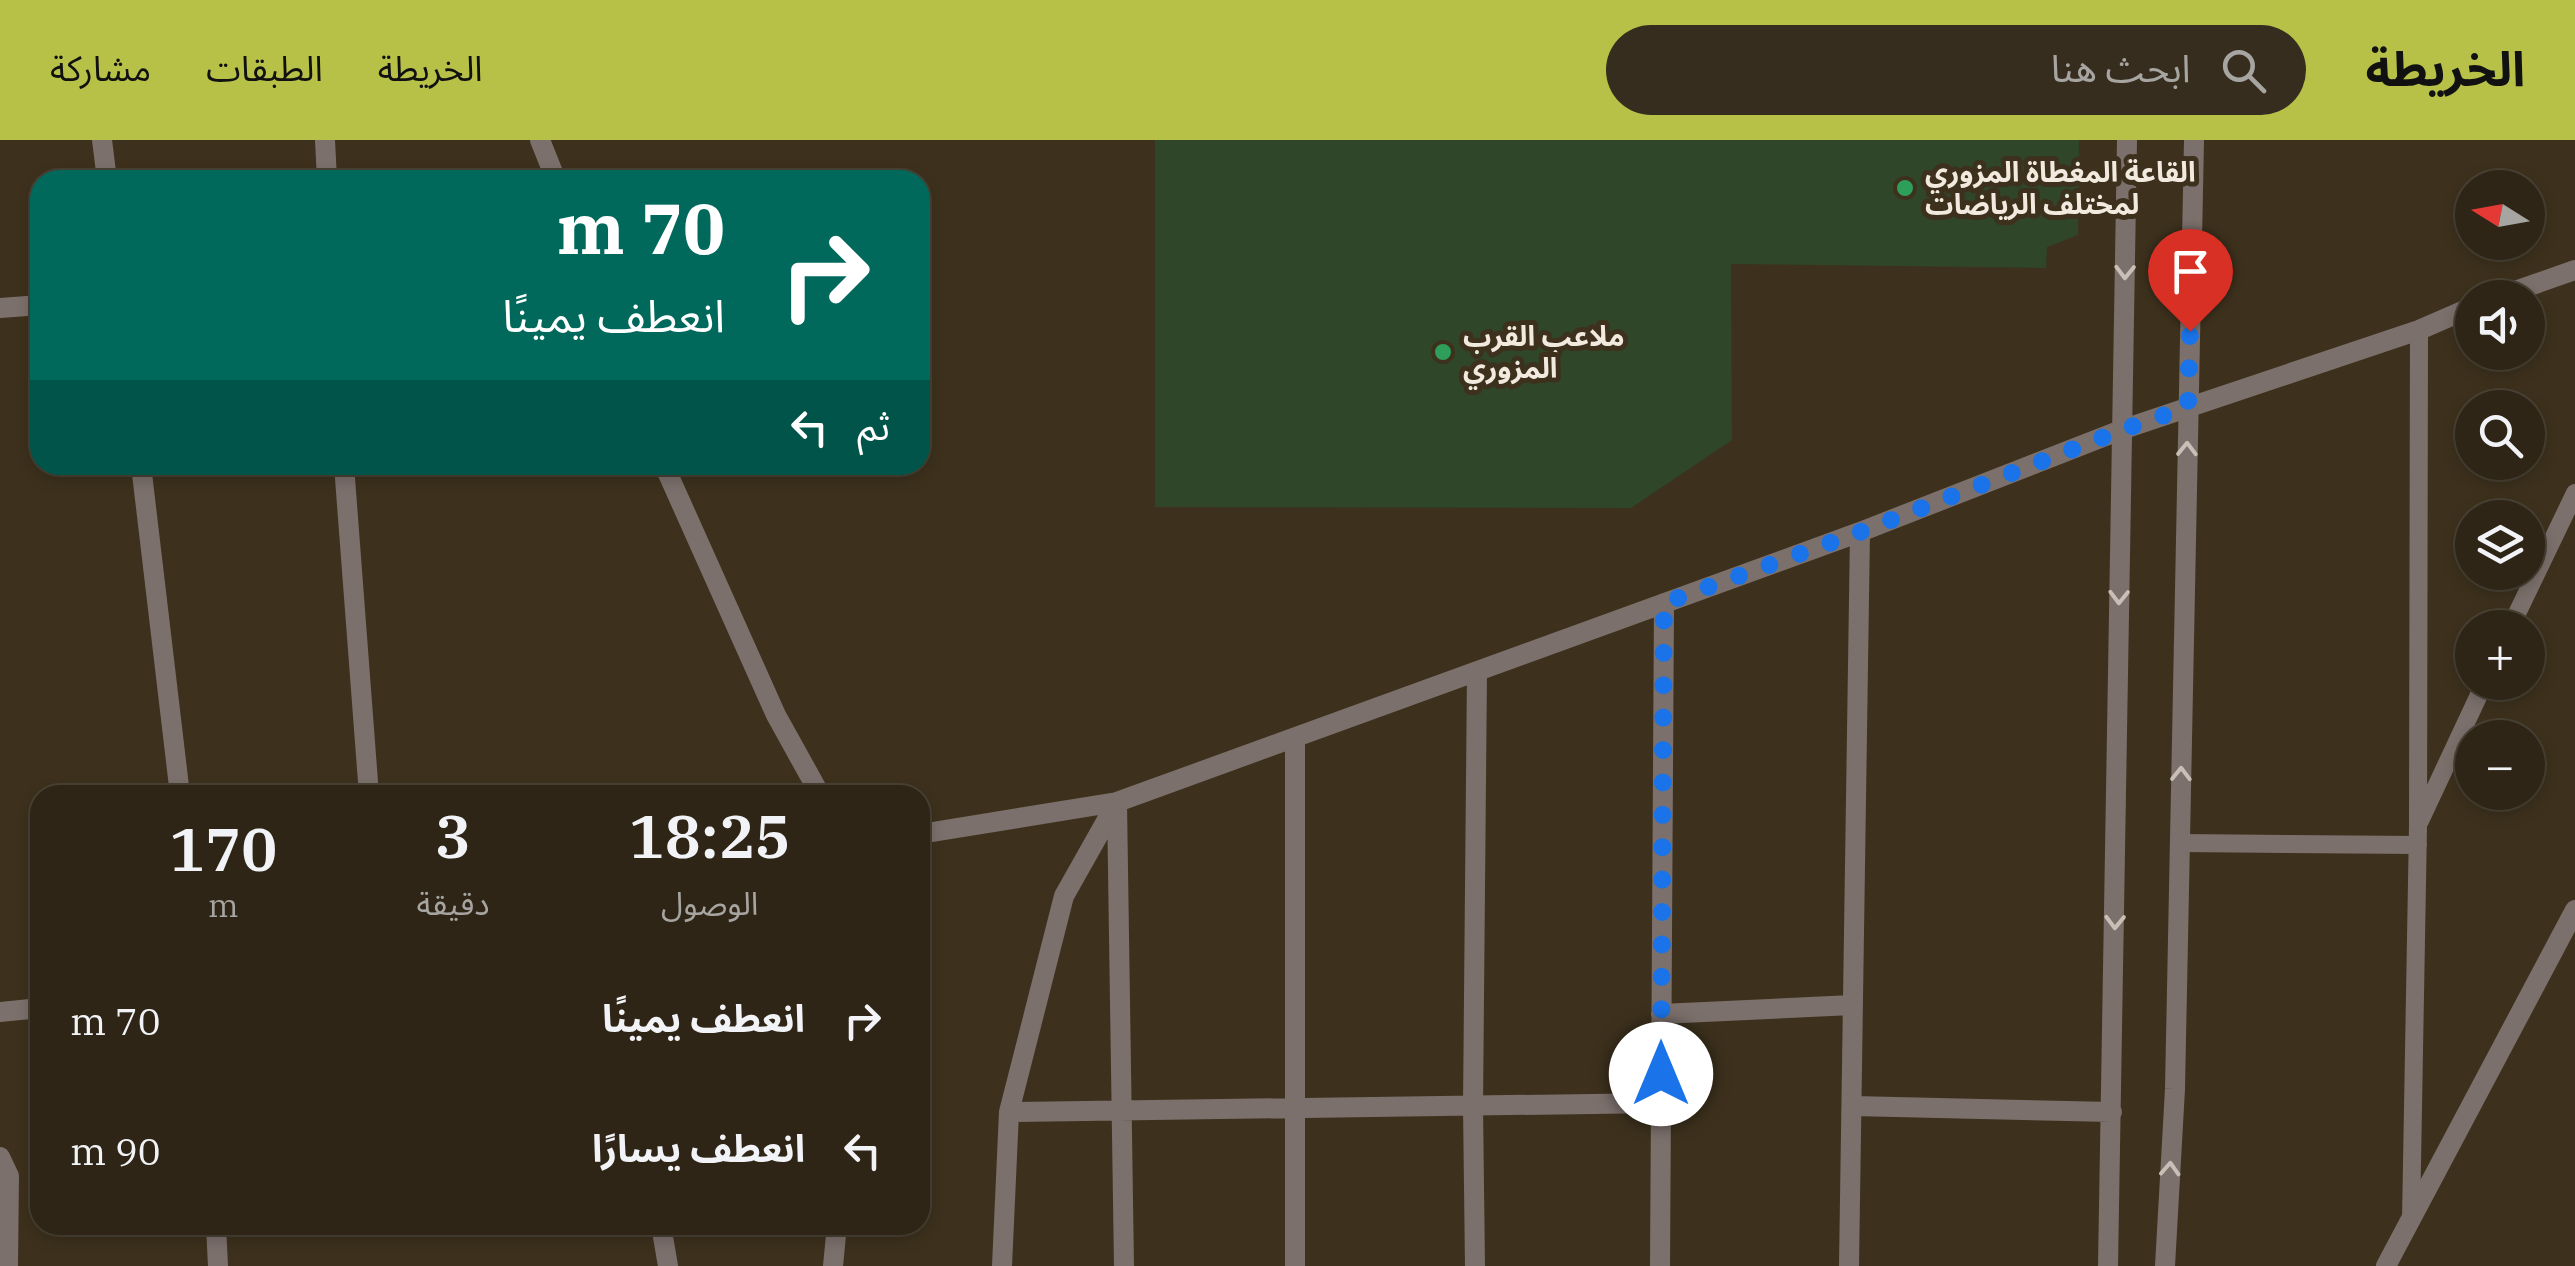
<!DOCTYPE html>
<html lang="ar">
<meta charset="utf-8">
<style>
:root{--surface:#2e2516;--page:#362d1f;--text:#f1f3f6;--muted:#a7a5a1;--line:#494235;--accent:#b8c147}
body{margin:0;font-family:"IBM Plex Serif","Noto Sans Arabic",serif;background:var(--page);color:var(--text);direction:rtl;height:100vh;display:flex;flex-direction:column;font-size:38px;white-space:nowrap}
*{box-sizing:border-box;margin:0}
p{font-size:32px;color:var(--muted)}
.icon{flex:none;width:55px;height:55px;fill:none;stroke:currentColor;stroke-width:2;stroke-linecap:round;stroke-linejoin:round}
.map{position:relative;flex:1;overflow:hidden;direction:ltr}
.details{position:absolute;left:30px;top:645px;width:900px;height:450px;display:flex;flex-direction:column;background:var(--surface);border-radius:30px;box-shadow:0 5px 15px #0003,0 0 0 2px var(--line);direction:rtl}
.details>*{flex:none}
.guide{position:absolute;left:30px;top:30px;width:900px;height:305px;border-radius:30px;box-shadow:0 5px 15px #0003,0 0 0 2px var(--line);direction:rtl;background:#00695c;color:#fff;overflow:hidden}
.needle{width:65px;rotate:281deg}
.buttons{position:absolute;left:2455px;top:30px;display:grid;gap:20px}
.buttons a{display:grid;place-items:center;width:90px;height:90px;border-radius:50%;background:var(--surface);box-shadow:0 5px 15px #0003,0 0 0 2px var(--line);font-size:50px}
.pin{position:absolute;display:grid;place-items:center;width:85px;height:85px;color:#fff;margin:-102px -42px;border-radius:50% 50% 50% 0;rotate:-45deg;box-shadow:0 0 10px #0007}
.pin .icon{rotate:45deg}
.me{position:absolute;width:110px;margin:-55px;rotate:0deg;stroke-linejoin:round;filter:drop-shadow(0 0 8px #0008)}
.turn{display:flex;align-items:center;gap:35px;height:210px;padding:0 40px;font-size:45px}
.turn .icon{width:130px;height:130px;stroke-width:2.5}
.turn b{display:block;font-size:70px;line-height:85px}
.then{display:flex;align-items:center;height:95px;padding:0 40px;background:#0003;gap:20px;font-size:38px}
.eta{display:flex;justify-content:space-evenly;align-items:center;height:170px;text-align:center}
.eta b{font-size:60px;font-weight:600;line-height:70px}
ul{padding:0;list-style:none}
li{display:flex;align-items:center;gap:30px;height:130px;padding:0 40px}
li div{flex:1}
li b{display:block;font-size:38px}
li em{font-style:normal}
header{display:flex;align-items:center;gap:60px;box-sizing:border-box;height:140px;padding:0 50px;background:var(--accent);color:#111}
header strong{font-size:48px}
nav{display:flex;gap:55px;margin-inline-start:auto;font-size:35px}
.search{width:700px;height:90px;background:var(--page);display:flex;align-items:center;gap:25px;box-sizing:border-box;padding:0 35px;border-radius:55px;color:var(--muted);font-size:38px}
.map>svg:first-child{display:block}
</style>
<header>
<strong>الخريطة</strong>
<div class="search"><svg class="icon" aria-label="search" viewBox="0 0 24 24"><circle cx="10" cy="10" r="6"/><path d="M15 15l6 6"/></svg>ابحث هنا</div>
<nav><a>الخريطة</a><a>الطبقات</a><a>مشاركة</a></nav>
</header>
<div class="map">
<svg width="2575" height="1126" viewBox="0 0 2575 1126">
<rect width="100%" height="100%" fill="#3d311d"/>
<path fill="#2f4629" d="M 1155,0 L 2079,0 L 2078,95 L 2047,107 L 2046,128 L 1731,124 L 1732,300 L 1631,368 L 1155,367 Z"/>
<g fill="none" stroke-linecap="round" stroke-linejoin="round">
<path stroke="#7c706c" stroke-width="18" d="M 2510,488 L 2575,353
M 2420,681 L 2485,542
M 2180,703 L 2418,705
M 2411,1080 L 2418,686 L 2419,190"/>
<path stroke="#7c706c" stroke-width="20" d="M 102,0 L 107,40
M 325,0 L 327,40
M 540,0 L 556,40
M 2495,158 L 2575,130
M 0,168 L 40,165
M 141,325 L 180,655
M 344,325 L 369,655
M 664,325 L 776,575 L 817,649 L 823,655
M 1117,663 L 1124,1126
M 920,694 L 1117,662 L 1860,392 L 2121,290 L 2419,190 L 2472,167
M 0,872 L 40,868
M 1661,874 L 1852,865
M 1853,966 L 2112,972
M 1009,972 L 1661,963
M 0,1017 L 9,1036 L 8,1126
M 216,1085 L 218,1126
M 661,1085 L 668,1126
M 833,1126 L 837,1085
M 1002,1126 L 1009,972 L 1064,756 L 1117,662
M 1295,1126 L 1295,598
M 1475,1126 L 1473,966 L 1477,531
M 1660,1126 L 1664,463
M 1849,1126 L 1860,392
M 2108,1126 L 2127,0
M 2165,1126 L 2175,949 L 2194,0
M 2386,1126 L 2575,770"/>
</g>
<defs><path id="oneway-chevron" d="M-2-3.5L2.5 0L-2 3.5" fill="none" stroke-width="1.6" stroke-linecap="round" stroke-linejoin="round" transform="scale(2.5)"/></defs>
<g stroke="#c9bfb6">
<use href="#oneway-chevron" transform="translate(2125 132) rotate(91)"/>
<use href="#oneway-chevron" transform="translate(2187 309) rotate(-89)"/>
<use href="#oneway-chevron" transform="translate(2119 457) rotate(91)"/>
<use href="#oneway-chevron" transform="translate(2181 634) rotate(-89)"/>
<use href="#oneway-chevron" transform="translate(2115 782) rotate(91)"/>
<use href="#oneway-chevron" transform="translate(2170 1029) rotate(-87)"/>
</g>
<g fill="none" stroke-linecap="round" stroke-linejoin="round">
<path stroke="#1a73e8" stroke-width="18" stroke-dasharray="0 32.4" d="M 1661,934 L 1664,463 L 1860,392 L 2122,290 L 2188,267 L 2190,191"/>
</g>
<g fill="#2e9e5b" stroke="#3d311d" stroke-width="4">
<circle cx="1905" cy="48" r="10"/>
<circle cx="1443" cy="212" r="10"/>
</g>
<g text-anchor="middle" stroke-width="10" stroke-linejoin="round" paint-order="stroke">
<g font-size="28" font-weight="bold" fill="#f2eade" stroke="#3d311d" text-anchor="start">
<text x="1925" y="42">القاعة المغطاة المزوري<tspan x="1925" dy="32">لمختلف الرياضات</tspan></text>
<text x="1463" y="206">ملاعب القرب<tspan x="1463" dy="32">المزوري</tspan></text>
</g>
</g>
</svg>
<div class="buttons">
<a><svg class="needle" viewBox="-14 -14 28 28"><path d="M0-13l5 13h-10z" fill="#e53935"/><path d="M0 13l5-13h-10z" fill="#a7a5a1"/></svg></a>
<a><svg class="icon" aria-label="sound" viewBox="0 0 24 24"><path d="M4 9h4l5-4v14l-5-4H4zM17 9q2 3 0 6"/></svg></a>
<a><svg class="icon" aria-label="search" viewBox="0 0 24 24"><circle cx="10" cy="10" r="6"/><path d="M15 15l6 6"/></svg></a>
<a><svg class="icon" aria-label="layers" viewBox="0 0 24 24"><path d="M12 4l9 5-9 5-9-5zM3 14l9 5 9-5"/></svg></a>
<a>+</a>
<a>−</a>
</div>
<div class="pin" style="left:2190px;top:191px;background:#d93025"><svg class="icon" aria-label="arrive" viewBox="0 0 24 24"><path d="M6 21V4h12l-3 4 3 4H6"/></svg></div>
<svg class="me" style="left:1661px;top:934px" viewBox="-20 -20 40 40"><circle r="19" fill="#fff"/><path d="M0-13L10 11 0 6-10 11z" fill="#1a73e8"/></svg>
<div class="guide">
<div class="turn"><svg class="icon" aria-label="right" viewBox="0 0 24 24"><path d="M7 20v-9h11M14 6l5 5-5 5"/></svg><div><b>70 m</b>انعطف يمينًا</div></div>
<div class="then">ثم<svg class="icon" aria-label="left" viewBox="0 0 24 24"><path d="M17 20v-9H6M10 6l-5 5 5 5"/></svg></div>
</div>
<section class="details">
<div class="eta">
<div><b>18:25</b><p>الوصول</p></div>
<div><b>3</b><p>دقيقة</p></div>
<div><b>170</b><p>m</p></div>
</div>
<ul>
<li><svg class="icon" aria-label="right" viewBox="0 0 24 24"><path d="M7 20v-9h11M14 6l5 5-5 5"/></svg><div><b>انعطف يمينًا</b></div><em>70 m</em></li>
<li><svg class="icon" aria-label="left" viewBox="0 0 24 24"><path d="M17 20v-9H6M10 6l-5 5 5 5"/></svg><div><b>انعطف يسارًا</b></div><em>90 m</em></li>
</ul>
</section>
</div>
